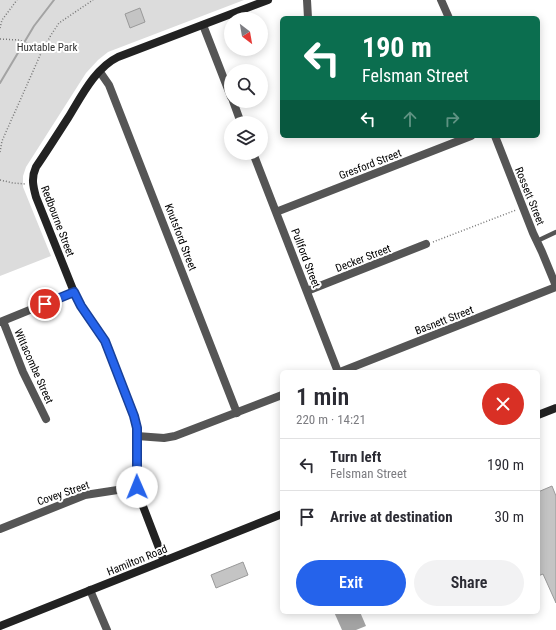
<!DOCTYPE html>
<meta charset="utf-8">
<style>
:root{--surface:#fff;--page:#f2f2f3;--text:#2b2b33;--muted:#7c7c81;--line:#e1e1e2;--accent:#2563eb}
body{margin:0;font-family:"Roboto Condensed",sans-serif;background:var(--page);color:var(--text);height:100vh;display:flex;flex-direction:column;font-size:15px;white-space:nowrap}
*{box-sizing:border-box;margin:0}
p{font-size:13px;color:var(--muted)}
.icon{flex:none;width:22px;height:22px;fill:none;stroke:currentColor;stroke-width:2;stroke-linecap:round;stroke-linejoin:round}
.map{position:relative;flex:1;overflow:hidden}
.sheet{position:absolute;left:280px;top:370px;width:260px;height:244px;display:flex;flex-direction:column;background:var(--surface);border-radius:6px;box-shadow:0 2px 10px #0003}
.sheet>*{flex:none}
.top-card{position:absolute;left:280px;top:16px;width:260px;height:122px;border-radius:6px;box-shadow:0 2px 10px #0003;background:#0b6e4f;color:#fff;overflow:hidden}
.needle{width:26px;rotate:149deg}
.controls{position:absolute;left:224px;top:12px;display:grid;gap:8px}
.controls a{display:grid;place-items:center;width:44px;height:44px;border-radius:50%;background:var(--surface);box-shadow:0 2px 10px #0003;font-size:20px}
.pin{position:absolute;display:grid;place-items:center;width:34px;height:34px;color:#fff;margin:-17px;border:2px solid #fff;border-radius:50%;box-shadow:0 1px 4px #0007}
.me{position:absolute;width:44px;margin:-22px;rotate:359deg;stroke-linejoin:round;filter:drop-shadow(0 0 3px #0008)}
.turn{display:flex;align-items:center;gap:14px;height:84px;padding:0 16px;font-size:18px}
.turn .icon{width:52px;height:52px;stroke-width:2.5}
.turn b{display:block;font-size:28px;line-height:34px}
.lanes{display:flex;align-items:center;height:38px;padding:0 16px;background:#0003;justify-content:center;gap:20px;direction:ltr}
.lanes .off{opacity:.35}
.round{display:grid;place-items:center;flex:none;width:42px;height:42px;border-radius:21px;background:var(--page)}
.overview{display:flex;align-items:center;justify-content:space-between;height:68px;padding:0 16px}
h1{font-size:24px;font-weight:600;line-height:30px}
.action{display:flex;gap:8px;margin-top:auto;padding:8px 16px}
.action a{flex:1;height:46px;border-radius:24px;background:var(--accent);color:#fff;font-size:16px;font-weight:600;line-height:46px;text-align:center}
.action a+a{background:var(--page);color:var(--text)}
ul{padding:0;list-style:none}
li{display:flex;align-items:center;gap:12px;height:52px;padding:0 16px;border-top:1px solid var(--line)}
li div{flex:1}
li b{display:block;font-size:15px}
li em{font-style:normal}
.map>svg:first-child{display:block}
</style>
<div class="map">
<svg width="556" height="630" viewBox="0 0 556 630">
<rect width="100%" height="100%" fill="#fff"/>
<path fill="#dcdcdc" d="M 0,0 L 244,0 L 108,52 L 98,60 L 86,73 L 26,167 L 23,176 L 23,187 L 51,256 L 0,276 Z"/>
<path fill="#a3a3a3" d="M 334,612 L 360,612 L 366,626 L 356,630 L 342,630 Z"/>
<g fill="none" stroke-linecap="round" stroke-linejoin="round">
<path stroke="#a3a3a3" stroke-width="2" d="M 0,83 L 34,26 L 54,0"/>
</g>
<path fill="#c4c4c4" stroke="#999" d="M 140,8 L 145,22 L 130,28 L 125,14 Z
M 552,486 L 556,496 L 556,603 L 543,574 L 538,576 L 538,492 Z
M 243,562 L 248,575 L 216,588 L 211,575 Z"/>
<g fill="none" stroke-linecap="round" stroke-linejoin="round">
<path stroke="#777" stroke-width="1.5" stroke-dasharray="1 2" stroke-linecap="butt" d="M 0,28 L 2,20 L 17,0
M 0,39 L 19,40 L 42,50
M 0,152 L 2,141 L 42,51 L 51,35 L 59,23 L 93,0
M 0,180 L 13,183 L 26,184
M 433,242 L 516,210"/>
<path stroke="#555" stroke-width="4.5" d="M 537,241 L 556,232"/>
<path stroke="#555" stroke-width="8" d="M 307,0 L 308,18
M 441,0 L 449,18
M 203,25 L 231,97
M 100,72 L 109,85 L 237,413
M 233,101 L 241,123
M 495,136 L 533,233 L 542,252 L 556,286
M 253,153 L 338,372
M 276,212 L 471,136
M 307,291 L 426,244
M 3,321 L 23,372 L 46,419
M 0,322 L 74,292
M 340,372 L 556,287
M 137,436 L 164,438 L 175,436 L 282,395
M 0,529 L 85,495 L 137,487
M 90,590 L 107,630"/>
<path stroke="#222" stroke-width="8" d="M 538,415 L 556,408
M 164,561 L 141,501 L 137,487 L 137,428 L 134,416 L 105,341 L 81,306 L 74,292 L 36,197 C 33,186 31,178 36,167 C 47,151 57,135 68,118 C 81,97 95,68 118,57 L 268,0
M 0,626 L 282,514"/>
</g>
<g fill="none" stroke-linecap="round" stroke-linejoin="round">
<g stroke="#184099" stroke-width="10">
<path id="route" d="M 45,304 L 74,292 L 81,306 L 105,341 L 134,416 L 137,428 L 137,487"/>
</g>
<use href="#route" stroke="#2563eb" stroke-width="7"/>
</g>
<g text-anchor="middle" stroke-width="4" stroke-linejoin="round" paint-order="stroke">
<g font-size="11" fill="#333" stroke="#fff">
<text x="47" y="51">Huxtable Park</text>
</g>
<g font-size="11" fill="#000" stroke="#fff">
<text transform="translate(370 164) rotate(-21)" y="4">Gresford Street</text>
<text transform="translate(530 196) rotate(68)" y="4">Rossett Street</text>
<text transform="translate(58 221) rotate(69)" y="4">Redbourne Street</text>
<text transform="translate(181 237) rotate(69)" y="4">Knutsford Street</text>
<text transform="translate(306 258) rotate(69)" y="4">Pullford Street</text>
<text transform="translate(363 258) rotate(-21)" y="4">Decker Street</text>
<text transform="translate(444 320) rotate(-21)" y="4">Basnett Street</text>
<text transform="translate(34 366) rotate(66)" y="4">Wittacombe Street</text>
<text transform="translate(63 493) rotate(-19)" y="4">Covey Street</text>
<text transform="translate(137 560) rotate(-22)" y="4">Hamilton Road</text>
</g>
</g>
</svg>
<div class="controls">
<a><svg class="needle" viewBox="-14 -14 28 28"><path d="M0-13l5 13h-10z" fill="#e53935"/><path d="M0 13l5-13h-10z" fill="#7c7c81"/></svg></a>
<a><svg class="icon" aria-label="search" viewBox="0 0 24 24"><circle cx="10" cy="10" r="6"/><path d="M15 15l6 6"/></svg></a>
<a><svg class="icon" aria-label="layers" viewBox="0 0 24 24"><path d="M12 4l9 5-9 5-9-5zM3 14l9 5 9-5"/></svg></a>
</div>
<div class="pin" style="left:45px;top:304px;background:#d93025"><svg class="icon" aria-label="arrive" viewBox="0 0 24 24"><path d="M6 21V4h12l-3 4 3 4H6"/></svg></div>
<svg class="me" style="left:137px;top:487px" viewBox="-20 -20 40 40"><circle r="19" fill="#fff"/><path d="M0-13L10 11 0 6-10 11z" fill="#2563eb"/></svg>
<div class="top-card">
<div class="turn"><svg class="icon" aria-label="left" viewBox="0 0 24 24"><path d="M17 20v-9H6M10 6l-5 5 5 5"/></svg><div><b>190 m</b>Felsman Street</div></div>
<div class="lanes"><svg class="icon" aria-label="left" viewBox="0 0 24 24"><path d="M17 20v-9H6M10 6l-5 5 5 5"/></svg><svg class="icon off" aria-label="ahead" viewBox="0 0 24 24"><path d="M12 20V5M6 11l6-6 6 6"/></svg><svg class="icon off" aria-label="right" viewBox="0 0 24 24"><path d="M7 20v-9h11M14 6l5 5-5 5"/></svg></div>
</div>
<section class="sheet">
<div class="overview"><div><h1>1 min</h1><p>220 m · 14:21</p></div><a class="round" style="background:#d93025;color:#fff"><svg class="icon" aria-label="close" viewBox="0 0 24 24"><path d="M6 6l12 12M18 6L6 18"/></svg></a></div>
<ul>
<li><svg class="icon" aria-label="left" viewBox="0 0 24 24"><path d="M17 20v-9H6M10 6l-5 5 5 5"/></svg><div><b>Turn left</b><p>Felsman Street</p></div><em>190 m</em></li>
<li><svg class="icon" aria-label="arrive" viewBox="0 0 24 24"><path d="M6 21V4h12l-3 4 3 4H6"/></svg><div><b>Arrive at destination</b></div><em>30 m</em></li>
</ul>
<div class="action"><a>Exit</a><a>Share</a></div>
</section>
</div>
